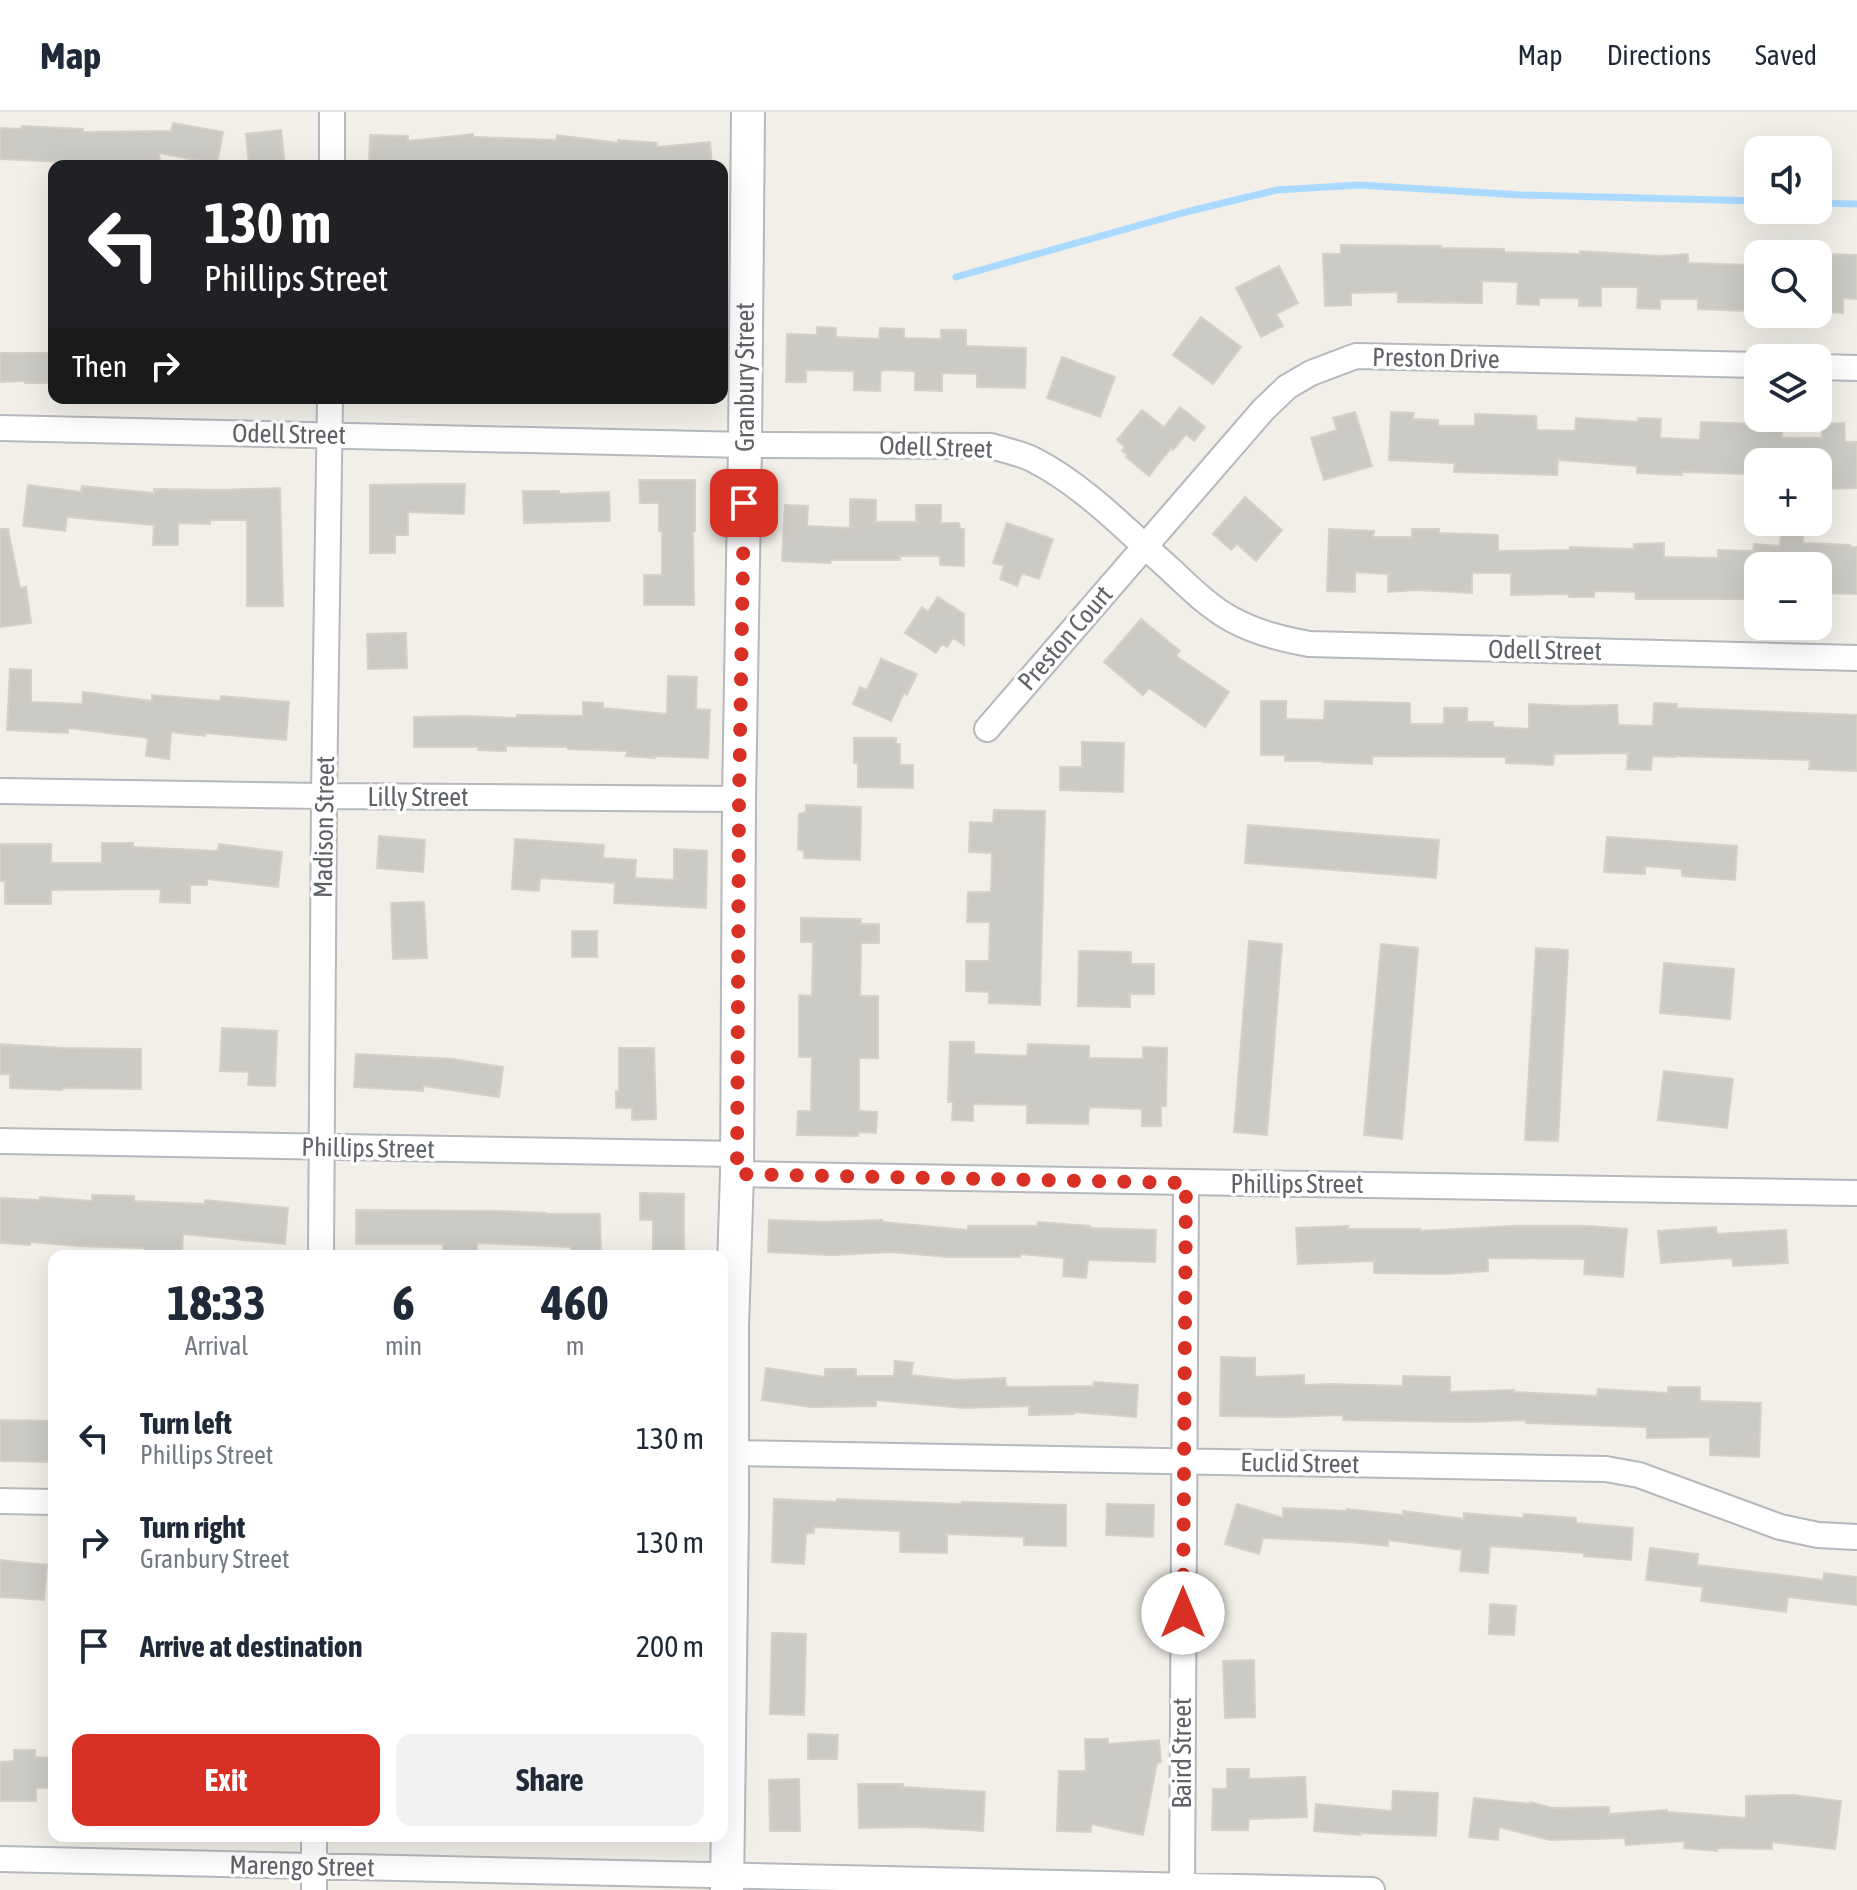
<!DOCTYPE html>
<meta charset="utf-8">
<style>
:root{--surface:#fff;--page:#f2f2f3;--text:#1f2937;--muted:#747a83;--line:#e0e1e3;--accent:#d93025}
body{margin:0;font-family:"Asap Condensed",sans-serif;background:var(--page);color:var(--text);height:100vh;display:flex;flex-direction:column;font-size:30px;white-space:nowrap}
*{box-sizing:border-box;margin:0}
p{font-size:26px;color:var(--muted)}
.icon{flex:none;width:44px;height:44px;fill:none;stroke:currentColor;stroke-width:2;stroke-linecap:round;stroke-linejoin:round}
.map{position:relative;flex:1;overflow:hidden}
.drawer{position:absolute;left:48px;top:1138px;width:680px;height:592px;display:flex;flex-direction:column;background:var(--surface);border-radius:16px;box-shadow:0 8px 32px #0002}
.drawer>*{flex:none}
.top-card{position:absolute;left:48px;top:48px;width:680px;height:244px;border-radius:16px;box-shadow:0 8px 32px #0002;background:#202124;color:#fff;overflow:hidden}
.fabs{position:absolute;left:1744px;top:24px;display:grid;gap:16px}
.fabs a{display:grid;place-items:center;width:88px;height:88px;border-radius:16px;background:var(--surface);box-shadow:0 8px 32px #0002;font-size:40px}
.pin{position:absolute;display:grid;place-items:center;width:68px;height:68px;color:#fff;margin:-34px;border-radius:16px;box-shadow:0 4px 12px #0006}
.me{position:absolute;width:88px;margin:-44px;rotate:0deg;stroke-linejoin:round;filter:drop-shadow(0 0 6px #0008)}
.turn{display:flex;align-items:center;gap:28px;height:168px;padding:0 24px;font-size:36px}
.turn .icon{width:104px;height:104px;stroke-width:2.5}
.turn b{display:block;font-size:56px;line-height:68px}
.then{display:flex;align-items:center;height:76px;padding:0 24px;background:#0003;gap:16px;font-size:30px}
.eta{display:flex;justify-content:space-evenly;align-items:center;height:136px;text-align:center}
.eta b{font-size:48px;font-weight:700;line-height:56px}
.primary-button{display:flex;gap:16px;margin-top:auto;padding:16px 24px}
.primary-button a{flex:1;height:92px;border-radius:16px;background:var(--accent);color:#fff;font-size:32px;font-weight:700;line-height:92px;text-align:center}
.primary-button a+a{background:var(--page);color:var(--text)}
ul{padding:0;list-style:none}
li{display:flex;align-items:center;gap:24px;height:104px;padding:0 24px}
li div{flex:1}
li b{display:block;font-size:30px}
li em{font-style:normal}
header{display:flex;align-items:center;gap:48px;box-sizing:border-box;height:112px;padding:0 40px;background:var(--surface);border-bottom:2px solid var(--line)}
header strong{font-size:38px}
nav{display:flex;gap:44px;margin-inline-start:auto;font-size:28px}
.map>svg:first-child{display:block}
</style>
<header>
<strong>Map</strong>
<nav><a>Map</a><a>Directions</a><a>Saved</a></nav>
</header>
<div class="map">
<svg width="1857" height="1778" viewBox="0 0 1857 1778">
<rect width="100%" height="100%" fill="#f1efe8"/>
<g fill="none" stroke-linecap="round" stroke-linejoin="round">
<path stroke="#aadaff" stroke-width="7" d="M 1818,91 L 1857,92
M 956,165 L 1186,100 L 1277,78 L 1359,73 L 1521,83 L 1758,89"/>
</g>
<path fill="#cccac5" stroke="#d6d1c6" stroke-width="2" d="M 173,11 L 223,20 L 217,52 L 159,41 L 160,51 L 85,51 L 0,47 L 0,16 L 21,17 L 22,14 L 83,17 L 83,20 L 171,19 Z
M 281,18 L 285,54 L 249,54 L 246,22 Z
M 473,22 L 473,25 L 556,28 L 557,23 L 618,31 L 618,28 L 657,31 L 657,35 L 710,30 L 712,54 L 489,54 L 489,51 L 462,54 L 369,53 L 370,23 L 408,24 L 408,29 Z
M 1341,133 L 1441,134 L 1441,136 L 1504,137 L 1504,140 L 1580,142 L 1580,139 L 1661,144 L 1688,142 L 1688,151 L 1749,153 L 1748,199 L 1698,197 L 1698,187 L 1660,187 L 1660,197 L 1637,196 L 1638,175 L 1601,175 L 1601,194 L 1579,194 L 1579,186 L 1539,186 L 1539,193 L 1517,192 L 1518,170 L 1482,169 L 1482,191 L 1398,190 L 1398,180 L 1351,181 L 1351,193 L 1325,194 L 1323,142 L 1341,142 Z
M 1823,142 L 1857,143 L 1857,187 L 1843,186 L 1843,201 L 1821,200 Z
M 1279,154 L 1298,191 L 1276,202 L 1283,214 L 1261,225 L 1236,176 Z
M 1201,205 L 1241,235 L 1213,272 L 1173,243 Z
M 817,215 L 836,216 L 836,225 L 879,227 L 880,216 L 904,217 L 904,226 L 941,227 L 941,218 L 966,218 L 966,234 L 1026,236 L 1025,276 L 977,275 L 977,262 L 942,261 L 942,279 L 915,278 L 915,259 L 881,258 L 880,279 L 854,278 L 854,259 L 806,258 L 806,270 L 786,270 L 787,222 L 817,223 Z
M 0,241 L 54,241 L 54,271 L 25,271 L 25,269 L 0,270 Z
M 1062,245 L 1115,265 L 1100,305 L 1047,286 Z
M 1180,295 L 1205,315 L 1194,329 L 1186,322 L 1173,338 L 1171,336 L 1149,364 L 1126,345 L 1128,343 L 1122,339 L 1125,335 L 1117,328 L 1142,298 L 1164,315 Z
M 1355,300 L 1372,354 L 1324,368 L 1311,326 L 1337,318 L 1333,306 Z
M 1391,300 L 1414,301 L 1413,307 L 1438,308 L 1438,314 L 1475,314 L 1475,302 L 1536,304 L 1537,318 L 1575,319 L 1576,306 L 1638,310 L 1638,306 L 1661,307 L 1660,326 L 1700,328 L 1701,310 L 1758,312 L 1782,310 L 1782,326 L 1822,326 L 1822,312 L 1844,311 L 1845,330 L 1857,330 L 1857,376 L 1823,377 L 1823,350 L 1746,350 L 1746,362 L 1682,360 L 1682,363 L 1637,361 L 1637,354 L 1558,348 L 1557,363 L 1454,360 L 1455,351 L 1389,348 Z
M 639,368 L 695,368 L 695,419 L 693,419 L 694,493 L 644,493 L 644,463 L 662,463 L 662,419 L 659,419 L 659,391 L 640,391 Z
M 431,372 L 465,372 L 464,402 L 408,400 L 408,423 L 395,423 L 395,441 L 370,441 L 370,373 Z
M 28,373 L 81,380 L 82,374 L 154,381 L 154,377 L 223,378 L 280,376 L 283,494 L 247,494 L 247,408 L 210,408 L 210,412 L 178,411 L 178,433 L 153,433 L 154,413 L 67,405 L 65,419 L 23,414 Z
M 523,379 L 559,379 L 559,382 L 609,380 L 610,409 L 524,411 Z
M 1245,385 L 1282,418 L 1256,449 L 1237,432 L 1231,438 L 1213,422 Z
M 850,387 L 876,388 L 876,410 L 916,410 L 916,393 L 941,393 L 941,411 L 959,411 L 960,417 L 964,417 L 964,454 L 940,453 L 940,444 L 900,444 L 900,448 L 831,448 L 830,451 L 782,449 L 785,393 L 808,394 L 807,414 L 850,416 Z
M 1007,411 L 1053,427 L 1039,467 L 1022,461 L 1017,474 L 1000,467 L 1004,454 L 993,451 Z
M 0,417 L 8,417 L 20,476 L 26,475 L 31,511 L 0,515 Z
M 1329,417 L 1374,419 L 1373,425 L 1412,425 L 1412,417 L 1439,417 L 1439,421 L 1498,423 L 1498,439 L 1570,438 L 1570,435 L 1634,437 L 1634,432 L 1664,431 L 1664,445 L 1718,446 L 1718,438 L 1753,439 L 1754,432 L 1780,434 L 1781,422 L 1803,423 L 1803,431 L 1850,433 L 1850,435 L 1857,435 L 1857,482 L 1818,481 L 1818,454 L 1758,454 L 1758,487 L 1636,487 L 1635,480 L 1594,479 L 1594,485 L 1569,485 L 1569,482 L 1511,483 L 1511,461 L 1472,461 L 1472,481 L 1416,478 L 1388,480 L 1388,462 L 1355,460 L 1355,480 L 1327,479 Z
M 938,485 L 964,502 L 964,533 L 953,526 L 947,535 L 942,532 L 936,541 L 905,521 L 922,495 L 928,500 Z
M 1141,507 L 1180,539 L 1176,544 L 1229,580 L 1205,615 L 1149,576 L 1143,583 L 1104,550 Z
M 406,521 L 407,556 L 368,557 L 367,522 Z
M 881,547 L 917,562 L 907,583 L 904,581 L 891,609 L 853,592 L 860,575 L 867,578 Z
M 10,557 L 31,558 L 31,590 L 82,592 L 83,580 L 152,589 L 152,583 L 220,589 L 221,584 L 289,590 L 286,628 L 205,621 L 205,624 L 171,620 L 169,647 L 146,644 L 148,626 L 68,616 L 68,621 L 7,618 Z
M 668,564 L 697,565 L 696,597 L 710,598 L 708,646 L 655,644 L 655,646 L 626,644 L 627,639 L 568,637 L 568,635 L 506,634 L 506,639 L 478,638 L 478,635 L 414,635 L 414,605 L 467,604 L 517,606 L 517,603 L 583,604 L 583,590 L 603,591 L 603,596 L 667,602 Z
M 1261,589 L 1286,589 L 1286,607 L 1324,608 L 1325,589 L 1410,591 L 1410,612 L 1444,612 L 1444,596 L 1467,596 L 1467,610 L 1493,610 L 1493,615 L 1529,617 L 1529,592 L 1572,594 L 1617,593 L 1618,613 L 1653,614 L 1654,591 L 1677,592 L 1677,596 L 1857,603 L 1857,659 L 1809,657 L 1810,648 L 1675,644 L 1675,645 L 1652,644 L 1651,658 L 1627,657 L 1628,641 L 1554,642 L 1553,653 L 1506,651 L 1506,645 L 1372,644 L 1372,652 L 1323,650 L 1323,649 L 1285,649 L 1285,643 L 1261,643 Z
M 854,626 L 896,626 L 896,632 L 900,632 L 900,653 L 913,653 L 913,676 L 858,675 L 858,651 L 854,651 Z
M 1082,630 L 1124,631 L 1123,680 L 1060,678 L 1060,655 L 1082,655 Z
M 806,693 L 861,695 L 860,748 L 804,746 L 804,739 L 798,737 L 799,702 L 806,700 Z
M 994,698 L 1045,699 L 1040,893 L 989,891 L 989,880 L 966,879 L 966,849 L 989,849 L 990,810 L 967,810 L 968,780 L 991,780 L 992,741 L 969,740 L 970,710 L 993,711 Z
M 1248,713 L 1439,728 L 1436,766 L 1245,751 Z
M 379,724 L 425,728 L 423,760 L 377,756 Z
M 1607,725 L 1737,734 L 1735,768 L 1682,764 L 1682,757 L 1645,754 L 1645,762 L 1604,760 Z
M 515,727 L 604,733 L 603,746 L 636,748 L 635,766 L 674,768 L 674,737 L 707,739 L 706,796 L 614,791 L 615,771 L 540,766 L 539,779 L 512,777 Z
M 102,731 L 133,731 L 133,735 L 218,739 L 219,732 L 282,740 L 278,775 L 207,767 L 207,773 L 190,773 L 190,791 L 160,790 L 161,777 L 51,778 L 51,792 L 5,792 L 5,769 L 0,769 L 0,732 L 51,732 L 51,751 L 102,751 Z
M 424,790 L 427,846 L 393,847 L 391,791 Z
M 801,806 L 861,807 L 861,812 L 879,812 L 879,831 L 861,831 L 860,884 L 878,884 L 878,946 L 859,946 L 859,999 L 877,1000 L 876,1021 L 858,1020 L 858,1024 L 797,1023 L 798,999 L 811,999 L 812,945 L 799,945 L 799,883 L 812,884 L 813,830 L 801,830 Z
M 572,819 L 597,819 L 597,845 L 572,845 Z
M 1249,829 L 1282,832 L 1267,1023 L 1234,1020 Z
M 1381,832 L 1418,836 L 1402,1027 L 1364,1023 Z
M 1536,836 L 1568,838 L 1558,1029 L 1525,1028 Z
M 1079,839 L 1131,840 L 1131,852 L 1154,852 L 1154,882 L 1130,882 L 1130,895 L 1078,894 Z
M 1664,851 L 1734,857 L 1730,907 L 1660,901 Z
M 222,916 L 277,919 L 275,974 L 248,973 L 249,960 L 220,959 Z
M 950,930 L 974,930 L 974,942 L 1027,944 L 1028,932 L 1089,934 L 1089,946 L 1143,947 L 1143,935 L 1167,936 L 1166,994 L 1161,994 L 1161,1014 L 1142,1014 L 1142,997 L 1089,995 L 1088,1012 L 1027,1011 L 1027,993 L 973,992 L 973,1009 L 952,1008 L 953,990 L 948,990 Z
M 0,932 L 64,936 L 141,937 L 141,977 L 62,976 L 62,978 L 10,976 L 10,962 L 0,962 Z
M 619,936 L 654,936 L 656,1007 L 632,1008 L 632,996 L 616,996 L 616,979 L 619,979 Z
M 356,942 L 453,947 L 503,955 L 499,985 L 423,974 L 423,979 L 354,975 Z
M 1664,959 L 1733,967 L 1727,1016 L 1658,1008 Z
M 640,1081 L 684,1082 L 684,1138 L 653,1138 L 653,1108 L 640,1108 Z
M 92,1083 L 134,1084 L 134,1089 L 205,1092 L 205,1088 L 288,1096 L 285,1132 L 183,1122 L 182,1141 L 144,1139 L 145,1136 L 79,1134 L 30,1130 L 30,1133 L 0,1131 L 0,1086 L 40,1088 L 40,1085 L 92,1089 Z
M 356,1098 L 500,1099 L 546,1101 L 546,1102 L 600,1102 L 601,1144 L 571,1144 L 571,1135 L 477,1131 L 477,1144 L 443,1144 L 443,1132 L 356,1132 Z
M 769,1108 L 823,1110 L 882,1108 L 882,1110 L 968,1118 L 968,1114 L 1037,1114 L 1038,1110 L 1090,1114 L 1090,1116 L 1156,1118 L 1155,1150 L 1088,1148 L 1086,1166 L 1063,1164 L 1064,1146 L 1020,1142 L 1020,1145 L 948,1145 L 892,1140 L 832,1143 L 768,1140 Z
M 1348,1114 L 1348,1117 L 1420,1117 L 1420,1119 L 1512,1114 L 1588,1114 L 1627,1117 L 1623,1165 L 1584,1162 L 1585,1147 L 1488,1146 L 1488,1159 L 1445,1162 L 1374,1161 L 1374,1149 L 1298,1152 L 1296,1116 Z
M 1716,1115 L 1717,1122 L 1786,1118 L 1788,1151 L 1733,1154 L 1732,1146 L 1661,1151 L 1658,1119 Z
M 1221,1245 L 1255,1246 L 1255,1265 L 1304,1263 L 1304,1273 L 1330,1272 L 1403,1274 L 1403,1264 L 1450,1265 L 1450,1280 L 1514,1278 L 1514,1280 L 1597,1284 L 1598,1277 L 1668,1281 L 1668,1275 L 1700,1275 L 1700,1289 L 1761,1291 L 1759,1345 L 1710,1343 L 1710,1325 L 1647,1326 L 1647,1315 L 1526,1311 L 1526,1308 L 1470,1310 L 1343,1308 L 1343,1303 L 1284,1305 L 1220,1304 Z
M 895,1249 L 913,1251 L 911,1263 L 956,1268 L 1005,1266 L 1006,1275 L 1093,1274 L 1094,1270 L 1138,1273 L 1136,1305 L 1074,1300 L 1074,1302 L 1029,1303 L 1029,1294 L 964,1296 L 876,1288 L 876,1294 L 811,1295 L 762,1288 L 766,1256 L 825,1265 L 825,1257 L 856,1257 L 856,1264 L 894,1264 Z
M 0,1308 L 54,1309 L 54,1350 L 0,1349 Z
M 774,1387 L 837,1390 L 837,1387 L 962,1392 L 962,1390 L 1066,1393 L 1066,1434 L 1024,1433 L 1024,1425 L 947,1422 L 947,1441 L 900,1440 L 900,1419 L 814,1415 L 814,1421 L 806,1421 L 804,1452 L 772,1450 Z
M 1107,1392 L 1154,1393 L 1153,1425 L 1106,1423 Z
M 1237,1392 L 1283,1406 L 1283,1396 L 1346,1399 L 1347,1397 L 1403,1403 L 1403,1399 L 1464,1407 L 1464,1401 L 1523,1406 L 1524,1402 L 1576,1406 L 1576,1411 L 1633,1416 L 1631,1448 L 1584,1444 L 1584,1441 L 1490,1434 L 1488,1461 L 1460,1459 L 1462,1438 L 1388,1428 L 1388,1434 L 1350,1430 L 1263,1426 L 1259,1442 L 1225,1432 Z
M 1650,1436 L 1698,1442 L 1697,1453 L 1823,1468 L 1824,1461 L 1857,1465 L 1857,1493 L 1788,1485 L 1786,1500 L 1701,1489 L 1703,1475 L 1646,1468 Z
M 0,1448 L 47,1453 L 44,1488 L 0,1485 Z
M 1490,1492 L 1516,1494 L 1514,1523 L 1489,1522 Z
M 772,1521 L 806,1522 L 804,1603 L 770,1602 Z
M 1254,1548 L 1255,1605 L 1225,1606 L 1223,1549 Z
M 808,1622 L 838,1623 L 837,1647 L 808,1647 Z
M 1085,1627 L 1108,1627 L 1108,1632 L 1159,1628 L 1161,1650 L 1157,1651 L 1143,1723 L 1091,1712 L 1091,1720 L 1057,1719 L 1059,1659 L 1086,1659 Z
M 14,1638 L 35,1638 L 35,1645 L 54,1646 L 54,1676 L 36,1676 L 36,1689 L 0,1689 L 0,1650 L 14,1649 Z
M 1227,1657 L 1249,1657 L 1249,1667 L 1305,1665 L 1307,1705 L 1249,1707 L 1248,1718 L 1212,1718 L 1213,1677 L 1227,1677 Z
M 799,1667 L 800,1719 L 770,1719 L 769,1668 Z
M 858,1672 L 903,1672 L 903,1675 L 985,1680 L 983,1719 L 918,1715 L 859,1716 Z
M 1393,1679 L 1438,1681 L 1436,1724 L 1360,1721 L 1360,1723 L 1314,1719 L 1316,1692 L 1392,1699 Z
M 1793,1683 L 1841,1689 L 1835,1737 L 1772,1730 L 1772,1737 L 1717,1736 L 1717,1739 L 1684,1736 L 1685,1729 L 1626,1733 L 1625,1726 L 1550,1728 L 1499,1715 L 1498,1728 L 1469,1725 L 1474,1686 L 1530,1692 L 1530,1690 L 1553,1696 L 1609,1695 L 1609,1702 L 1667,1698 L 1667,1700 L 1746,1706 L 1746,1684 Z"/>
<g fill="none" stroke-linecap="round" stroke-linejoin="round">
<g stroke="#b5b8bc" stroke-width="28">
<path id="minor" d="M 332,54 L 332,0
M 1818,255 L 1857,256
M 0,316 L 745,333 L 991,334 C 1004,338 1019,341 1032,347 C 1084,373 1128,420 1171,458 C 1190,476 1210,496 1233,508 C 1257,521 1283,527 1309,532 L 1857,546
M 987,617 L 1263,298 L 1287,275 L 1311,261 L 1356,244 L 1758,253
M 0,679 L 324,684 L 739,687
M 0,1029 L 737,1042
M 737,1062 C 1110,1070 1484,1074 1857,1081
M 321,1144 L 324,684 L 330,286
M 732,1341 L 1606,1357 L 1639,1363 L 1780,1415 L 1818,1423 L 1857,1425
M 0,1389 L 54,1390
M 0,1747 L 1372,1778
M 314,1778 L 314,1724
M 1182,1778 L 1186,1071"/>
</g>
<g stroke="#b5b8bc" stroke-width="36">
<path id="tertiary" d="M 727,1778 L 732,1403 L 732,1215 L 737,1062 L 739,687 L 745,333 L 748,0"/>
</g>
<use href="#minor" stroke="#fff" stroke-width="24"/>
<use href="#tertiary" stroke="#fff" stroke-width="32"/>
</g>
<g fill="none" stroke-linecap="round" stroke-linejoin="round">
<path stroke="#d93025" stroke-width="14" stroke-dasharray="0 25.2" d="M 744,391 L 739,687 L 737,1062 L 1186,1071 L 1183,1501"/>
</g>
<g text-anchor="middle" stroke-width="7" stroke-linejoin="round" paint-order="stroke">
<g font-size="26" fill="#5f6368" stroke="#fff">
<text transform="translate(1436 246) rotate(1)" y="9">Preston Drive</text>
<text transform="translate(745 265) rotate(-90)" y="9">Granbury Street</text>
<text transform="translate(289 322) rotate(1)" y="9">Odell Street</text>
<text transform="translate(936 335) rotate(2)" y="9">Odell Street</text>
<text transform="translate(1065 526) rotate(-49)" y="9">Preston Court</text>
<text transform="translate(1545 538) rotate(1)" y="9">Odell Street</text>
<text x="418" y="694">Lilly Street</text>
<text transform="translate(324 715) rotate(-89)" y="9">Madison Street</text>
<text transform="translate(368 1036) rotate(1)" y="9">Phillips Street</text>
<text x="1297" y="1081">Phillips Street</text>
<text transform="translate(1300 1351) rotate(1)" y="9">Euclid Street</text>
<text transform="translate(1182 1641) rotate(-90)" y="9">Baird Street</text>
<text transform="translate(302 1754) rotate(1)" y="9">Marengo Street</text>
</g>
</g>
</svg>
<div class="fabs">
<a><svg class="icon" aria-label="sound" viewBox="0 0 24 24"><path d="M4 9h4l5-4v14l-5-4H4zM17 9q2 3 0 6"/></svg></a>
<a><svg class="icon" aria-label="search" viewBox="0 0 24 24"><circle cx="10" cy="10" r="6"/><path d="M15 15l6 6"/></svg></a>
<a><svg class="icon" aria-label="layers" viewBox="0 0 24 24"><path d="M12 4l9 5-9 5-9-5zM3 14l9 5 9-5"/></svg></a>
<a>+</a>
<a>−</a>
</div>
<div class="pin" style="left:744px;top:391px;background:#d93025"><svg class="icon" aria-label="arrive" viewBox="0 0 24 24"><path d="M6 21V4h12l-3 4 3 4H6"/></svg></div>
<svg class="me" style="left:1183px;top:1501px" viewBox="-20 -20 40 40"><circle r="19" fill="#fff"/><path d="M0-13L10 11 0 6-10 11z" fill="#d93025"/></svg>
<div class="top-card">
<div class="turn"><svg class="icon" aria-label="left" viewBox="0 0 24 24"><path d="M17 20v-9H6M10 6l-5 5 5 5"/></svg><div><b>130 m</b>Phillips Street</div></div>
<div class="then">Then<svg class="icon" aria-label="right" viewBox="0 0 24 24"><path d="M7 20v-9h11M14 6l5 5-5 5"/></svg></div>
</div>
<section class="drawer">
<div class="eta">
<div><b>18:33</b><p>Arrival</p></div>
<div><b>6</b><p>min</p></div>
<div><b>460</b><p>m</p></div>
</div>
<ul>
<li><svg class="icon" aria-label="left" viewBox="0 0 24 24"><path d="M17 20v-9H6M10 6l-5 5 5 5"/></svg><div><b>Turn left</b><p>Phillips Street</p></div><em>130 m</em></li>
<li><svg class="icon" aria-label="right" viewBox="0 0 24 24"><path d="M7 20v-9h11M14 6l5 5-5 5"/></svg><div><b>Turn right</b><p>Granbury Street</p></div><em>130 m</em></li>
<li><svg class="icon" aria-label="arrive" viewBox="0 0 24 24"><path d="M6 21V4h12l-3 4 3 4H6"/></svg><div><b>Arrive at destination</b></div><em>200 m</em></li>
</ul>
<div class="primary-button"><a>Exit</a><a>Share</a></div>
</section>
</div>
